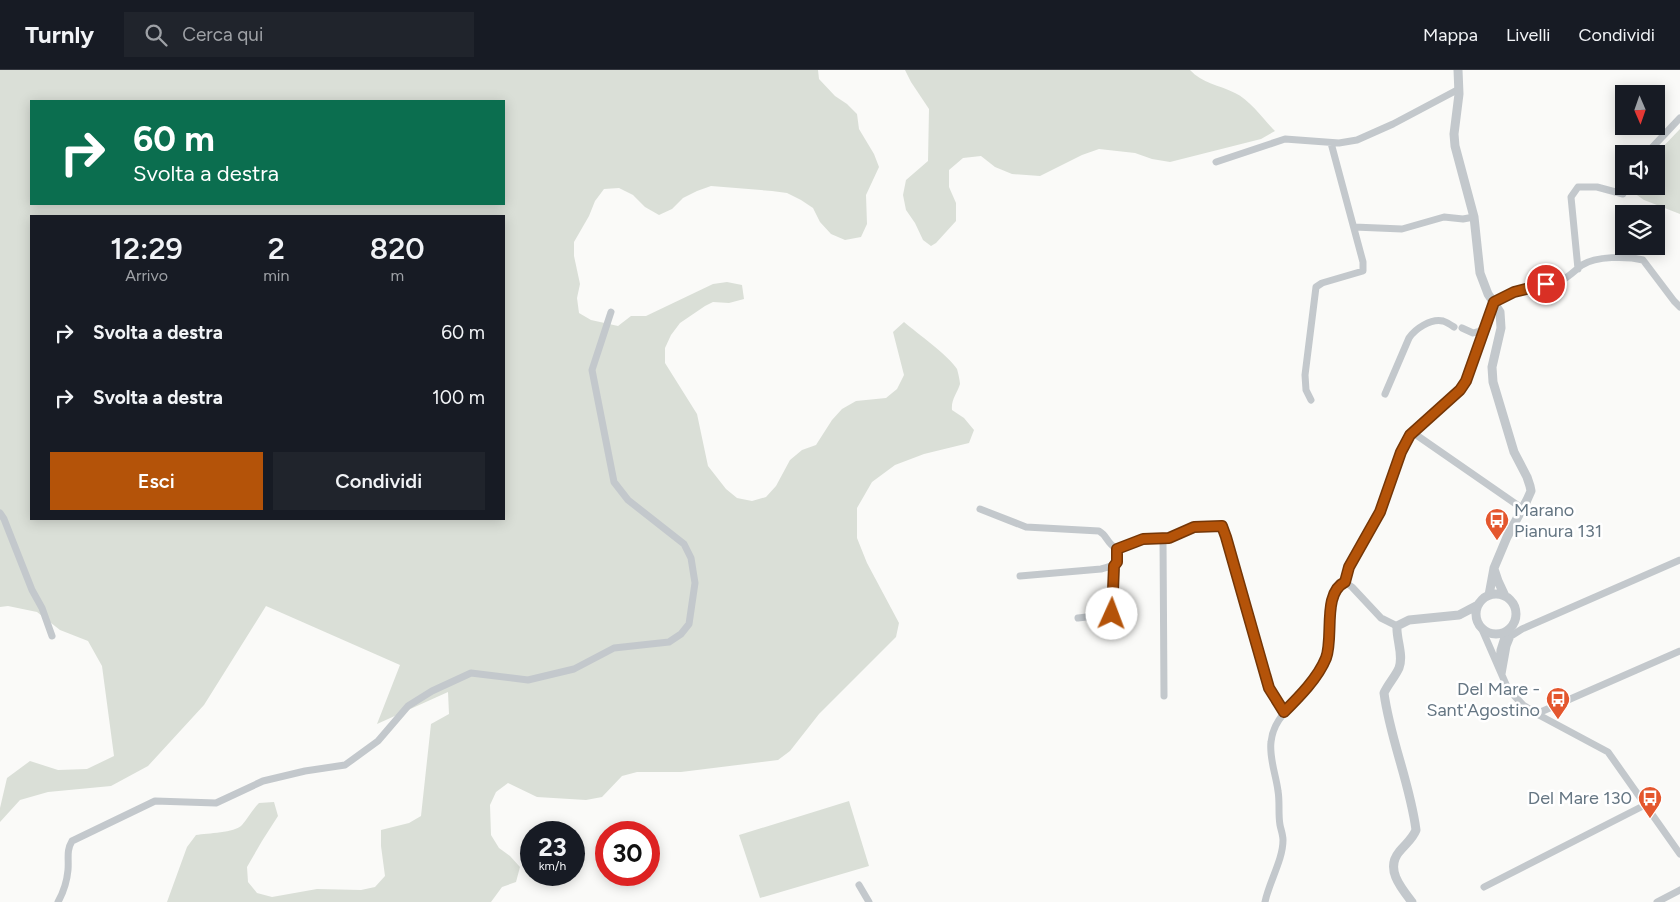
<!DOCTYPE html>
<html lang="it">
<style>
:root{--surface:#171b24;--page:#20242c;--text:#f1f3f6;--muted:#9ea1a6;--line:#363941;--accent:#b45309}
body{margin:0;font-family:Figtree,sans-serif;background:var(--page);color:var(--text);height:100vh;display:flex;flex-direction:column;font-size:19px;white-space:nowrap}
*{box-sizing:border-box;margin:0}
p{font-size:16px;color:var(--muted)}
.icon{flex:none;width:28px;height:28px;fill:none;stroke:currentColor;stroke-width:2;stroke-linecap:round;stroke-linejoin:round}
.map{position:relative;flex:1;overflow:hidden}
.sheet{position:absolute;left:30px;top:145px;width:475px;height:305px;display:flex;flex-direction:column;background:var(--surface);border-radius:0px;box-shadow:0 2px 12px #0003}
.sheet>*{flex:none}
.banner{position:absolute;left:30px;top:30px;width:475px;height:105px;border-radius:0px;box-shadow:0 2px 12px #0003;background:#0b6e4f;color:#fff;overflow:hidden}
.needle{width:32px;rotate:178deg}
.controls{position:absolute;left:1615px;top:15px;display:grid;gap:10px}
.controls a{display:grid;place-items:center;width:50px;height:50px;border-radius:0px;background:var(--surface);box-shadow:0 2px 12px #0003;font-size:25px}
.speed{position:absolute;left:520px;top:751px;display:flex;gap:10px;font-size:25px;font-weight:700;text-align:center}
.speed>*{display:grid;place-content:center;width:65px;height:65px;border-radius:50%;background:var(--surface);box-shadow:0 2px 12px #0003;line-height:1}
.speed small{font-size:12px;font-weight:400}
.speed .limit{border:8px solid #d22;background:#fff;color:#111}
.pin{position:absolute;display:grid;place-items:center;width:42px;height:42px;color:#fff;margin:-21px;border:2px solid #fff;border-radius:50%;box-shadow:0 1px 5px #0007}
.me{position:absolute;width:55px;margin:-28px;rotate:2deg;stroke-linejoin:round;filter:drop-shadow(0 0 4px #0008)}
.turn{display:flex;align-items:center;gap:18px;height:105px;padding:0 20px;font-size:22px}
.turn .icon{width:65px;height:65px;stroke-width:2.5}
.turn b{display:block;font-size:35px;line-height:42px}
.eta{display:flex;justify-content:space-evenly;align-items:center;height:85px;text-align:center}
.eta b{font-size:30px;font-weight:600;line-height:35px}
.cta{display:flex;gap:10px;margin-top:auto;padding:10px 20px}
.cta a{flex:1;height:58px;border-radius:0px;background:var(--accent);color:#fff;font-size:20px;font-weight:600;line-height:58px;text-align:center}
.cta a+a{background:var(--page);color:var(--text)}
ul{padding:0;list-style:none}
li{display:flex;align-items:center;gap:15px;height:65px;padding:0 20px}
li div{flex:1}
li b{display:block;font-size:19px}
li em{font-style:normal}
header{display:flex;align-items:center;gap:30px;box-sizing:border-box;height:70px;padding:0 25px;background:var(--surface);border-bottom:1px solid var(--line)}
header strong{font-size:24px}
nav{display:flex;gap:28px;margin-inline-start:auto;font-size:18px}
.search{width:350px;height:45px;background:var(--page);display:flex;align-items:center;gap:12px;box-sizing:border-box;padding:0 18px;border-radius:0px;color:var(--muted);font-size:19px}
.map>svg:first-child{display:block}
</style>
<header>
<strong>Turnly</strong>
<div class="search"><svg class="icon" aria-label="search" viewBox="0 0 24 24"><circle cx="10" cy="10" r="6"/><path d="M15 15l6 6"/></svg>Cerca qui</div>
<nav><a>Mappa</a><a>Livelli</a><a>Condividi</a></nav>
</header>
<div class="map">
<svg width="1680" height="832" viewBox="0 0 1680 832">
<rect width="100%" height="100%" fill="#fafaf8"/>
<path fill="#dadfd7" fill-rule="evenodd" d="M 0,0 L 818,0 L 819,9 L 835,26 L 847,34 L 857,44 L 859,59 L 874,84 L 879,97 L 866,125 L 867,154 L 861,167 L 845,170 L 831,164 L 820,152 L 813,138 L 801,130 L 787,123 L 772,121 L 711,116 L 697,121 L 683,128 L 672,139 L 659,145 L 645,137 L 633,125 L 619,118 L 604,119 L 595,131 L 589,146 L 574,172 L 574,186 L 580,214 L 577,228 L 579,243 L 591,250 L 618,256 L 631,246 L 646,246 L 713,214 L 727,212 L 742,215 L 744,229 L 729,233 L 713,232 L 705,236 L 680,253 L 671,265 L 665,278 L 665,293 L 697,344 L 708,396 L 726,419 L 737,428 L 752,431 L 766,427 L 776,416 L 790,390 L 802,380 L 816,375 L 832,350 L 842,339 L 856,331 L 886,328 L 897,319 L 904,305 L 893,262 L 904,252 C 917,263 949,286 957,299 C 958,302 960,311 960,314 C 957,324 951,329 952,340 L 964,348 L 974,360 L 969,373 L 924,384 L 895,395 L 872,412 L 857,438 L 857,468 L 867,493 L 899,553 L 896,567 L 819,644 L 790,681 L 778,690 L 681,702 L 637,702 L 622,706 L 602,727 L 586,730 L 537,727 L 508,713 L 496,722 L 490,735 L 491,765 L 499,778 L 510,786 L 520,797 L 516,812 L 502,817 L 491,832 L 167,832 L 187,777 L 196,765 C 208,763 234,763 242,755 C 248,748 252,740 259,733 L 274,732 L 278,746 L 262,771 L 247,797 L 248,812 L 257,823 L 272,827 L 317,819 L 361,820 L 375,817 L 385,806 L 381,776 L 381,760 L 409,753 L 421,746 L 431,654 L 449,644 L 448,622 L 377,654 L 400,595 L 266,536 L 204,635 L 148,696 L 111,716 L 48,722 L 20,730 L 0,752 L 0,738 L 7,708 L 30,691 L 58,700 L 87,699 L 114,686 L 102,596 L 88,571 L 60,560 L 37,542 L 8,536 L 0,537 ZM 31,31 L 504,31 L 504,134 L 31,134 ZM 31,146 L 504,146 L 504,449 L 31,449 Z
M 905,0 L 1190,0 C 1202,13 1219,15 1235,23 C 1250,30 1263,49 1275,61 L 1261,69 L 1170,92 L 1152,89 L 1135,83 L 1099,79 L 1082,85 L 1040,106 L 1012,104 L 995,97 L 981,86 L 963,88 L 949,100 L 949,117 L 956,133 L 956,151 L 936,173 L 931,176 L 923,170 L 915,153 L 906,140 L 903,125 L 906,110 L 928,91 L 929,39 L 911,12 Z
M 1680,59 L 1680,144 L 1644,130 L 1634,123 L 1636,116 L 1656,116 L 1656,84 Z
M 849,731 L 869,796 L 760,828 L 739,765 Z"/>
<g fill="none" stroke-linecap="round" stroke-linejoin="round">
<path stroke="#c3c8cc" stroke-width="7" d="M 1646,84 L 1680,48
M 1216,92 L 1285,69 L 1339,73 L 1357,70 L 1393,54 L 1459,19
M 1354,157 L 1402,159 L 1444,147 L 1463,149 L 1474,147
M 1578,199 L 1571,127 L 1578,117 L 1597,117 L 1623,124 L 1627,116
M 1462,258 L 1473,263 L 1480,261 L 1484,257
M 1385,324 L 1409,268 C 1415,259 1431,248 1443,251 C 1446,252 1451,255 1454,257
M 1311,330 L 1306,320 L 1305,305 L 1316,217 L 1322,213 L 1363,201 L 1363,192 L 1331,73
M 1412,362 L 1523,439
M 980,439 L 1026,457 L 1099,461 C 1108,466 1106,473 1117,479 L 1143,469 L 1169,469 L 1194,457 L 1222,456 L 1226,467 L 1269,618 L 1284,642
M 0,443 L 4,449 L 32,520 L 42,538 L 52,566
M 1163,469 L 1164,626
M 1020,506 L 1101,499 C 1117,495 1117,495 1117,479
M 1345,512 L 1349,497 L 1380,442 L 1401,382 L 1410,365 L 1460,320 L 1466,311 L 1493,232 C 1514,220 1537,218 1560,211 C 1568,208 1575,200 1582,195 C 1596,186 1627,186 1643,190 L 1674,231 L 1680,237
M 1078,548 L 1112,544 L 1114,496
M 1481,557 L 1508,619 L 1523,635 L 1537,644 L 1608,682 L 1680,784
M 1499,592 L 1500,580 L 1506,561
M 1502,604 L 1507,576 L 1511,566 L 1522,559 L 1680,490
M 1536,644 L 1680,581
M 859,815 L 869,832
M 1484,817 L 1645,735
M 58,832 C 63,823 67,811 68,800 C 69,789 66,781 72,771 L 155,731 L 216,733 L 263,711 L 305,701 L 345,695 L 378,671 L 408,636 L 432,621 L 471,603 L 528,610 L 574,599 L 614,578 L 669,572 L 681,564 L 689,554 L 695,513 L 691,488 L 684,474 L 628,430 L 614,412 L 592,300 L 611,242
M 1265,832 C 1269,812 1283,790 1283,770 C 1283,765 1281,760 1280,755 C 1278,744 1280,732 1278,721 C 1276,705 1269,688 1271,672 C 1273,652 1286,641 1298,628 C 1308,616 1321,601 1326,587 C 1333,567 1322,523 1345,512 L 1352,517 L 1381,548 L 1397,556
M 1657,832 L 1680,820"/>
<path stroke="#c3c8cc" stroke-width="9" d="M 1458,0 L 1459,24 L 1454,64 L 1455,76 L 1474,147 L 1480,203 L 1488,224 L 1500,242 L 1501,258 L 1492,297 L 1493,312 L 1514,382 L 1527,407 L 1530,416 L 1531,421 L 1527,430 L 1507,467 L 1494,498 L 1489,525
M 1494,499 L 1498,511 L 1505,526
M1476 544a20 20 0 1 1 40 0a20 20 0 1 1-40 0Z
M 1412,832 C 1401,818 1385,799 1399,782 C 1405,774 1412,770 1416,760 C 1410,713 1390,669 1384,623 C 1388,614 1395,607 1399,598 C 1404,585 1396,569 1397,556 L 1409,550 L 1459,545 L 1478,535"/>
</g>
<g fill="none" stroke-linecap="round" stroke-linejoin="round">
<g stroke="#753606" stroke-width="12">
<path id="route" d="M 1112,544 L 1114,496 L 1117,492 L 1117,479 L 1143,469 L 1169,468 L 1194,457 L 1222,456 L 1226,467 L 1269,618 L 1284,642 C 1299,627 1318,608 1326,588 C 1334,567 1322,523 1345,512 L 1349,497 L 1380,442 L 1401,382 L 1410,365 L 1460,320 L 1466,311 L 1494,232 L 1514,222 L 1546,214"/>
</g>
<use href="#route" stroke="#b45309" stroke-width="9"/>
</g>
<defs>
<g id="bus-pin" transform="scale(1.25)"><path d="M0 17L-7.5 6A9.5 9.5 0 1 1 7.5 6Z" fill="#e4572e" stroke="#fff"/><path d="M-5-6H5V4H4V6H2V4H-2V6H-4V4H-5ZM-3.5-4V0h7V-4ZM-3.5 1.2v1.5H-2V1.2ZM2 1.2v1.5H3.5V1.2Z" fill="#fff"/></g>
</defs>
<g fill-rule="evenodd">
<use href="#bus-pin" x="1497" y="450"/>
<use href="#bus-pin" x="1558" y="629"/>
<use href="#bus-pin" x="1650" y="728"/>
</g>
<g text-anchor="middle" stroke-width="5" stroke-linejoin="round" paint-order="stroke">
<g font-size="18" fill="#657683" stroke="#fff" text-anchor="end">
<text x="1514" y="446" text-anchor="start">Marano<tspan x="1514" dy="21">Pianura 131</tspan></text>
<text x="1540" y="625">Del Mare -<tspan x="1540" dy="21">Sant'Agostino</tspan></text>
<text x="1632" y="734">Del Mare 130</text>
</g>
</g>
</svg>
<div class="controls">
<a><svg class="needle" viewBox="-14 -14 28 28"><path d="M0-13l5 13h-10z" fill="#e53935"/><path d="M0 13l5-13h-10z" fill="#9ea1a6"/></svg></a>
<a><svg class="icon" aria-label="sound" viewBox="0 0 24 24"><path d="M4 9h4l5-4v14l-5-4H4zM17 9q2 3 0 6"/></svg></a>
<a><svg class="icon" aria-label="layers" viewBox="0 0 24 24"><path d="M12 4l9 5-9 5-9-5zM3 14l9 5 9-5"/></svg></a>
</div>
<div class="speed"><div>23<small>km/h</small></div><div class="limit">30</div></div>
<div class="pin" style="left:1546px;top:214px;background:#d93025"><svg class="icon" aria-label="arrive" viewBox="0 0 24 24"><path d="M6 21V4h12l-3 4 3 4H6"/></svg></div>
<svg class="me" style="left:1112px;top:544px" viewBox="-20 -20 40 40"><circle r="19" fill="#fff"/><path d="M0-13L10 11 0 6-10 11z" fill="#b45309"/></svg>
<div class="banner">
<div class="turn"><svg class="icon" aria-label="right" viewBox="0 0 24 24"><path d="M7 20v-9h11M14 6l5 5-5 5"/></svg><div><b>60 m</b>Svolta a destra</div></div>
</div>
<section class="sheet">
<div class="eta">
<div><b>12:29</b><p>Arrivo</p></div>
<div><b>2</b><p>min</p></div>
<div><b>820</b><p>m</p></div>
</div>
<ul>
<li><svg class="icon" aria-label="right" viewBox="0 0 24 24"><path d="M7 20v-9h11M14 6l5 5-5 5"/></svg><div><b>Svolta a destra</b></div><em>60 m</em></li>
<li><svg class="icon" aria-label="right" viewBox="0 0 24 24"><path d="M7 20v-9h11M14 6l5 5-5 5"/></svg><div><b>Svolta a destra</b></div><em>100 m</em></li>
</ul>
<div class="cta"><a>Esci</a><a>Condividi</a></div>
</section>
</div>
